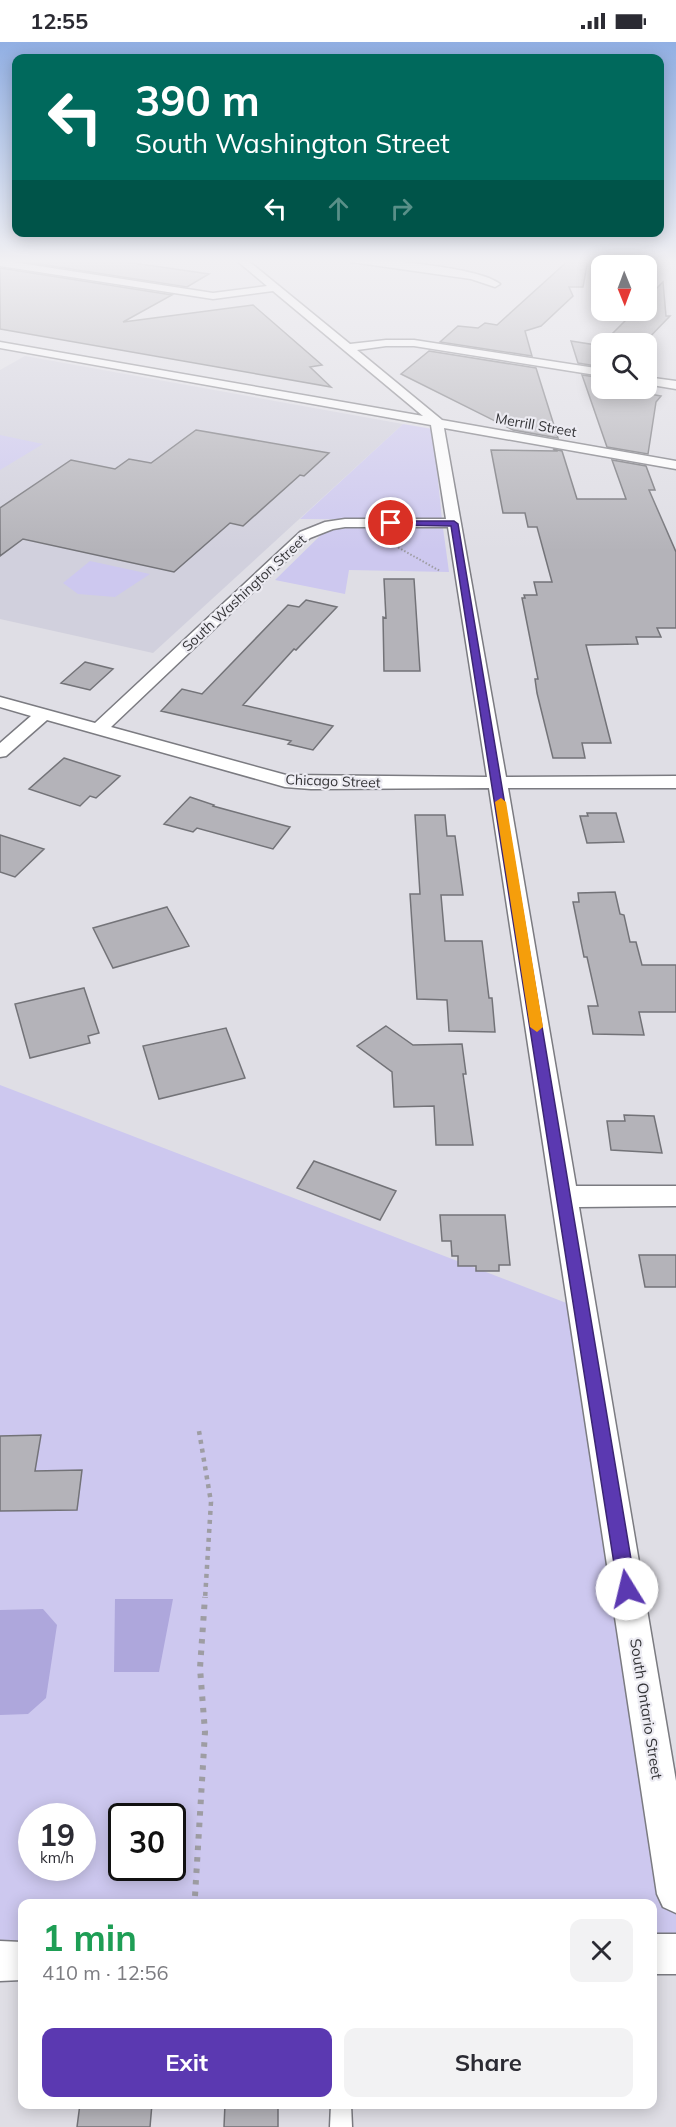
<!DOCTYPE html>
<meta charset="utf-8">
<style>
:root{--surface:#fff;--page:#f2f2f3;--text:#2b2b33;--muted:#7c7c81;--accent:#5b39b1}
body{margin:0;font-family:Mulish,sans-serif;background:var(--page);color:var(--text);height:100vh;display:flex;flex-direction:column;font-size:22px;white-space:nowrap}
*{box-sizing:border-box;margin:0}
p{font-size:20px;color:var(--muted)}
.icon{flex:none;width:33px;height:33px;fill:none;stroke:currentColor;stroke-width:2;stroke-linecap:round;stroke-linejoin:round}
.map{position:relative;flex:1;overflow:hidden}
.drawer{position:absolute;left:18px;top:1857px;width:639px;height:210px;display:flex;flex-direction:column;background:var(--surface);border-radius:12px;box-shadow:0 3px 15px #0003}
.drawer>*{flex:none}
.banner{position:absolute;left:12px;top:12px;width:652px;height:183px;border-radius:12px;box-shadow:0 3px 15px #0003;background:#00695c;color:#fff;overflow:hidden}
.needle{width:39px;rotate:179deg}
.tools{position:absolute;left:591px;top:213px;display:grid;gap:12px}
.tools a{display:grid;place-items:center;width:66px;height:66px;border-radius:12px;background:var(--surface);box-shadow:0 3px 15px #0003;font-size:30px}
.speed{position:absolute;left:18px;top:1761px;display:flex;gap:12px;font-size:30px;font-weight:700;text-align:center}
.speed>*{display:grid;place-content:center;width:78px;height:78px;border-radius:50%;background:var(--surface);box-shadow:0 3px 15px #0003;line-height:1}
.speed small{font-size:15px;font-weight:400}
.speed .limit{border:3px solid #111;border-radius:9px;background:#fff;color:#111}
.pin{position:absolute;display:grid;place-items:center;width:51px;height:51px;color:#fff;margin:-26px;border:3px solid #fff;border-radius:50%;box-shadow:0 2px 6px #0007}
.me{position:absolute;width:66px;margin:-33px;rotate:351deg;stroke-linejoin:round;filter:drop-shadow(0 0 4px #0008)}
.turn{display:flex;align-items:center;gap:21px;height:126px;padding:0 24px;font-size:27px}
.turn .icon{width:78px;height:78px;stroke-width:2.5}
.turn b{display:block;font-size:42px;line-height:51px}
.lanes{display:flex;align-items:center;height:57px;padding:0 24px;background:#0003;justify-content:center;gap:30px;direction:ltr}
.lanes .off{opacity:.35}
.round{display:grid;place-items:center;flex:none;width:63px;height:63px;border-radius:12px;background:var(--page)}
.headline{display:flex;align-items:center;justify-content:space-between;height:102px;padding:0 24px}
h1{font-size:36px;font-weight:700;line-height:45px;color:#1e9e55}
.primary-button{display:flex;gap:12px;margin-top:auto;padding:12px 24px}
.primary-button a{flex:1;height:69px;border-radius:12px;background:var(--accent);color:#fff;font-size:24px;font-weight:700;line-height:69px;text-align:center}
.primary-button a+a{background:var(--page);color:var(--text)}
.status{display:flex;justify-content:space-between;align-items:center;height:42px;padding:0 30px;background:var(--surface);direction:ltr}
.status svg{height:16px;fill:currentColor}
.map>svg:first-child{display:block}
</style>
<div class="status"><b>12:55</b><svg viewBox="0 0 49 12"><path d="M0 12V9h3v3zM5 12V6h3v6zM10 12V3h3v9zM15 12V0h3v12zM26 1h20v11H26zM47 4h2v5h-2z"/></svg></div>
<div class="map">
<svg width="676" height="2085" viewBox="0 0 676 2085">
<rect width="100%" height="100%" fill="#dfdee5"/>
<path fill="#d1d0dd" d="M 25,314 L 403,382 L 153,611 L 0,577 L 0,328 Z"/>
<path fill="#cdc8ef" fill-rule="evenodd" d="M 403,382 L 433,387 L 442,478 L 300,477 Z
M 0,393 L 43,402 L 0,428 Z
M 329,485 L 443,486 L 449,530 L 349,528 L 345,552 L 275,538 Z
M 90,519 L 150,532 L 115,555 L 78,552 L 63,541 Z
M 0,1043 L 582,1267 L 676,1852 L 676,1912 L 653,1912 L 652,1862 L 22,1862 L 22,1919 L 0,1919 ZM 32,1774 L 82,1774 L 82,1826 L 32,1826 ZM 122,1774 L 172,1774 L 172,1826 L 122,1826 Z"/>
<path fill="#aea7dc" d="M 115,1557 L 173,1557 L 159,1630 L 114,1630 Z
M 43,1567 L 57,1583 L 46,1656 L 28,1672 L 0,1673 L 0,1568 Z"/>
<path fill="#b4b3b9" stroke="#737378" stroke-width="1.5" d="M 7,217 L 106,217 L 209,232 L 187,245 Z
M 570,217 L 588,217 L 583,245 L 569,245 L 573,254 L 541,284 L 525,289 L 532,314 L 440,300 L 458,284 L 478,286 L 485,281 L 497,283 Z
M 0,226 L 172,253 L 123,280 L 253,263 L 322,323 L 310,325 L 331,345 L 0,287 Z
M 663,240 L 666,274 L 670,274 L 643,302 L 639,302 L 639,297 L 611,293 L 634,270 L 646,268 L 646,257 Z
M 571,299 L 596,303 L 602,316 L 602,325 L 578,321 Z
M 429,309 L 536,326 L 558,396 L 513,388 L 401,332 Z
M 582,333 L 602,336 L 602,346 L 617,346 L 661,354 L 656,360 L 648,412 L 607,405 Z
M 196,388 L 329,411 L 304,434 L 300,433 L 243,484 L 230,481 L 174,530 L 23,497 L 0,514 L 0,466 L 71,418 L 115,427 L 129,417 L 151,421 Z
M 553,407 L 562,409 L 577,457 L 626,457 L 612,418 L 646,424 L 655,448 L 649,448 L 676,510 L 676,586 L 657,586 L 661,595 L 636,595 L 638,602 L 586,603 L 611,701 L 582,701 L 585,716 L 553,716 L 537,651 L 535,637 L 538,637 L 522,556 L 525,556 L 524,553 L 537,553 L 534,540 L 552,540 L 537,485 L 528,485 L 525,471 L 503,471 L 491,408 L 556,409 Z
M 384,537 L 414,537 L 420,629 L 384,629 L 383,575 L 386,576 Z
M 306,558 L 337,565 L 296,608 L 294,607 L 243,663 L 333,684 L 313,708 L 288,702 L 291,699 L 161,669 L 182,647 L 202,652 L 288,563 L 299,565 Z
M 85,620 L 113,627 L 90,648 L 61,641 Z
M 64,716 L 120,734 L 96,756 L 90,754 L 80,764 L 29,747 Z
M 190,755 L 214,763 L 213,764 L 290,785 L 273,807 L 197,786 L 193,790 L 164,782 Z
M 587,771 L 616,771 L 624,800 L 587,801 L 580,774 L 588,774 Z
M 415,773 L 445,773 L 447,794 L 455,794 L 463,853 L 441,853 L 445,899 L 482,899 L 489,956 L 492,956 L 495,990 L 449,989 L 447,958 L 417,957 L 410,852 L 420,852 Z
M 0,793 L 44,807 L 15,835 L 0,830 Z
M 615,850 L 620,872 L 624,873 L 630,900 L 636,900 L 642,923 L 676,923 L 676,970 L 639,970 L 644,993 L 593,992 L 588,964 L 598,964 L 587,915 L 584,915 L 573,860 L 579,860 L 578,851 Z
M 167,865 L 189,904 L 113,926 L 93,886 Z
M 84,946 L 99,991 L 88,994 L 90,1001 L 30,1016 L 15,962 Z
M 386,984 L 413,1003 L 462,1002 L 466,1032 L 463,1032 L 473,1103 L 436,1103 L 434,1064 L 394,1065 L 392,1030 L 357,1004 Z
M 226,986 L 245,1036 L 159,1057 L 143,1004 Z
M 624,1073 L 654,1074 L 662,1111 L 611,1108 L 607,1079 L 625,1079 Z
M 314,1119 L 396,1149 L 380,1178 L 297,1146 Z
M 440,1173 L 505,1173 L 510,1223 L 499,1223 L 499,1229 L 476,1229 L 476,1224 L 458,1224 L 458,1214 L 452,1214 L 451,1199 L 442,1199 Z
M 639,1213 L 676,1213 L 676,1245 L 645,1245 Z
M 41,1393 L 35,1429 L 82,1428 L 77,1468 L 0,1469 L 0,1394 Z
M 80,2062 L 152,2062 L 150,2085 L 77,2085 Z
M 225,2062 L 278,2062 L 278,2085 L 224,2085 Z"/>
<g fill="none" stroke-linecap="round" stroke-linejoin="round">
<g stroke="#7b7b81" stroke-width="3">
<path id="service" d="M 331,2062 L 351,2062 L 352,2085 L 330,2085 Z"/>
</g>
<g stroke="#7b7b81" stroke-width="3">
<path id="minor" d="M 235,217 L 246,217 L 350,302 L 386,298 L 414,298 L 602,327 L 602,334 L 414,304 L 386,304 L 357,308 L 442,378 L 676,419 L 676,427 L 444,386 L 506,735 L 676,734 L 676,746 L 508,746 L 576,1144 L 676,1144 L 676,1164 L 579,1165 L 676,1739 L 676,1871 L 663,1865 L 657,1852 L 489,746 L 311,747 L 285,745 L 47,678 L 6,714 L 0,715 L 0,701 L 31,674 L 0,665 L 0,655 L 95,681 L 300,490 L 325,480 L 345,477 L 446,477 L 431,383 L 0,306 L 0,300 L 423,374 L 273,249 L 213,257 L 0,224 L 0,218 L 213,251 L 267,244 ZM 345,485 L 448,485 L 487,735 L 286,733 L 111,685 L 310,496 L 333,487 Z
M 346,217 C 375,216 480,225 500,242 L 495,245 L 471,237 L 351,220 Z
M 646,335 L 676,339 L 676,347 L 646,342 Z
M 652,1892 L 676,1892 L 676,1932 L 652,1932 Z
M 0,1899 L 22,1900 L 22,1938 L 0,1939 Z"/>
</g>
<path stroke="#9e9da3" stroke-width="2" stroke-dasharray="1.5 2" stroke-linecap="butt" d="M 392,502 L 440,529"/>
<path stroke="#9e9da3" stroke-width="4.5" stroke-dasharray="4 5" stroke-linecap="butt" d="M 199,1389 L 211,1460 L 205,1557"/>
<path stroke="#9e9da3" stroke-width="6" stroke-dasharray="4.5 7" stroke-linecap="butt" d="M 195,1854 L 205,1690 L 200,1626 L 205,1555"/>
<use href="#service" fill="#fff" fill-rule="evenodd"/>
<use href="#minor" fill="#fff" fill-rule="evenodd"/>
</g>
<linearGradient id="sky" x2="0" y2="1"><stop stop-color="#91afe3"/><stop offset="0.43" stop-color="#f1f0f3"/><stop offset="1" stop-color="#f1f0f3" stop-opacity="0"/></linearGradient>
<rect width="676" height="509" fill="url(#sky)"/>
<path fill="#5b39b1" stroke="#3b2573" stroke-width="1.5" d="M 388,479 L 454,479 L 458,482 L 636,1547 L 633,1553 L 627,1556 L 620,1553 L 618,1547 L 451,484 L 391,483 L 388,483 Z"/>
<path fill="#f59e0b" d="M 501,756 L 506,760 L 543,985 L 537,990 L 530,985 L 495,760 Z"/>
<g text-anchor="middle" stroke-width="4.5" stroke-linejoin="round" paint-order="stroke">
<g font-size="14" fill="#353538" stroke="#ecebf2">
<text transform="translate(536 383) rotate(10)" y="5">Merrill Street</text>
<text transform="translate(244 551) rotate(-43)" y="5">South Washington Street</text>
<text transform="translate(333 739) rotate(2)" y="5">Chicago Street</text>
</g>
<g font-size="15" fill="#353538" stroke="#ecebf2">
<text transform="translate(646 1667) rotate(81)" y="5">South Ontario Street</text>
</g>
</g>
</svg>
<div class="tools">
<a><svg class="needle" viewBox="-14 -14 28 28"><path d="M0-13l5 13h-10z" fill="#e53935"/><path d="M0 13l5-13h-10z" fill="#7c7c81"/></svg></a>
<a><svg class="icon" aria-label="search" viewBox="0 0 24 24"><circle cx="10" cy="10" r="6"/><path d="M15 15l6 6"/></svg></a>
</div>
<div class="speed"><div>19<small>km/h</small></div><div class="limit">30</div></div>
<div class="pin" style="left:391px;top:481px;background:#d93025"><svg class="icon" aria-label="arrive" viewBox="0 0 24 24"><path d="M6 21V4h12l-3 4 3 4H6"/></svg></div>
<svg class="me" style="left:627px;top:1547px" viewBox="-20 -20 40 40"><circle r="19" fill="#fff"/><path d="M0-13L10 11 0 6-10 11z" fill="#5b39b1"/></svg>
<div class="banner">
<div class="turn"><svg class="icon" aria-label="left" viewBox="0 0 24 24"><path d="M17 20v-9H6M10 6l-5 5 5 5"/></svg><div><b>390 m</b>South Washington Street</div></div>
<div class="lanes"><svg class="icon" aria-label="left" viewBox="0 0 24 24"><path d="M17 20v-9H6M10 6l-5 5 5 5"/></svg><svg class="icon off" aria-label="ahead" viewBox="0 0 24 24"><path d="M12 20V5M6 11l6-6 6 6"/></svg><svg class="icon off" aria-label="right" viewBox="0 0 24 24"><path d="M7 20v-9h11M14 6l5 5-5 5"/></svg></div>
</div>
<section class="drawer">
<div class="headline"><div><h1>1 min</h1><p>410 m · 12:56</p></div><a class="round"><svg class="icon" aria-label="close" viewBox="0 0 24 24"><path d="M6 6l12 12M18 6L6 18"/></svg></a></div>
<div class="primary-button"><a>Exit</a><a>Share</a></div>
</section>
</div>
